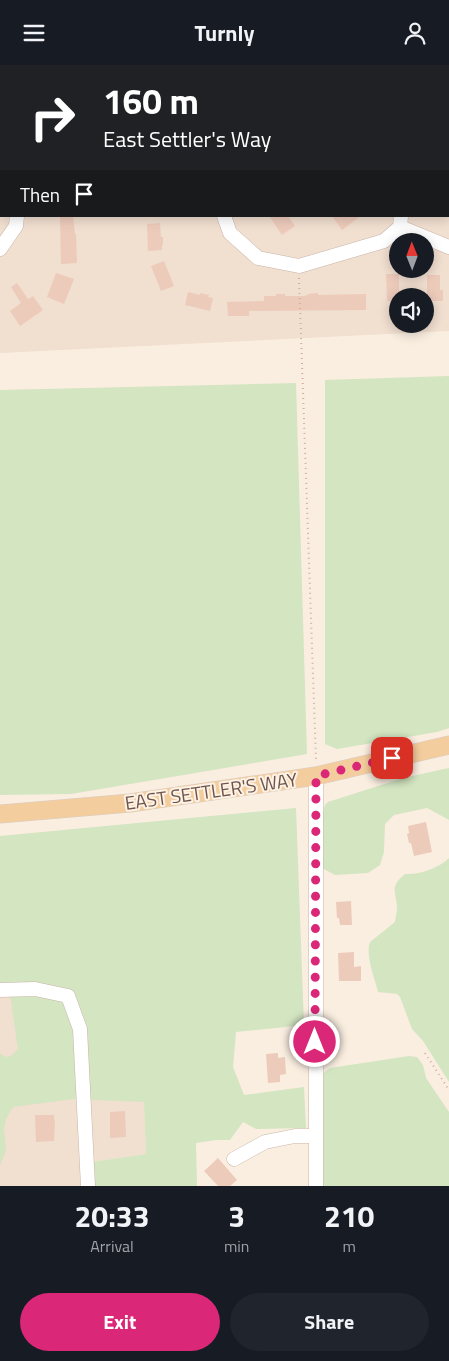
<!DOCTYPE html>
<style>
:root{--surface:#171b24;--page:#20242c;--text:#f1f3f6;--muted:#9ea1a6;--accent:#db2777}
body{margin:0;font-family:"Titillium Web",sans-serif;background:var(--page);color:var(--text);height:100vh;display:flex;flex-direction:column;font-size:19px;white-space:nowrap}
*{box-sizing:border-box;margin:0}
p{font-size:16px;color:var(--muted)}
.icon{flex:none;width:28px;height:28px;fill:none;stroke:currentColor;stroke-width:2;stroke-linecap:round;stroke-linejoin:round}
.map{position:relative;height:1121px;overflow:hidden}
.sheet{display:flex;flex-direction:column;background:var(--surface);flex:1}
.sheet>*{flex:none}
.banner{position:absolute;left:0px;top:0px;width:450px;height:152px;box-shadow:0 2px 12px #0003;background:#202124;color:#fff;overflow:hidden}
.needle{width:32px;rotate:359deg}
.buttons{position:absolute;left:389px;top:168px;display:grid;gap:10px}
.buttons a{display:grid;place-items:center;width:45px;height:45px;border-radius:50%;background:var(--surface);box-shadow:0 2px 12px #0003;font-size:25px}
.pin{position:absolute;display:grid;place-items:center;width:42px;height:42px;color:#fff;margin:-21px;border-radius:10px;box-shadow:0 2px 8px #0006}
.me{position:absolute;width:55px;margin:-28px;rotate:0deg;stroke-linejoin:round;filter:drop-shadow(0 0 4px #0008)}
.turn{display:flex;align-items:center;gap:18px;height:105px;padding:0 20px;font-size:22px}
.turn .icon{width:65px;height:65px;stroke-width:2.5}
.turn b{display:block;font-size:35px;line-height:42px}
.then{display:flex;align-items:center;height:48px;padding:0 20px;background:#0003;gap:10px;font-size:19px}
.eta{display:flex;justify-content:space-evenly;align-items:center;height:85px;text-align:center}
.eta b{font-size:30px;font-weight:700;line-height:35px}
.primary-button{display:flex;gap:10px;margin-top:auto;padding:10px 20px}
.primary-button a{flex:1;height:58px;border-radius:30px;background:var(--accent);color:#fff;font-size:20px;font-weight:700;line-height:58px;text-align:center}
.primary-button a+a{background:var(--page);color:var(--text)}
header{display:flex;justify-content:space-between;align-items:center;height:65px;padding:0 20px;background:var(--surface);font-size:22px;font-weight:700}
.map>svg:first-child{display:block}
</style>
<header><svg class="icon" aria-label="menu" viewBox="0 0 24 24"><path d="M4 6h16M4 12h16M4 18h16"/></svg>Turnly<svg class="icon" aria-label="person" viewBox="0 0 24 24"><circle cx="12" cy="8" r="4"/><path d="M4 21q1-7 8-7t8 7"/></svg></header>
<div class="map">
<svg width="449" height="1121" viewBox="0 0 449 1121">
<rect width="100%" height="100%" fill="#faeee1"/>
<path fill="#f1dfd0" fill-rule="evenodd" d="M 0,0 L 449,0 L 449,266 L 0,288 ZM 1,1 L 449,1 L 449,151 L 1,151 ZM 398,176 L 425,176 L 425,204 L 398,204 ZM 398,231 L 425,231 L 425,259 L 398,259 Z
M 0,929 L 10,930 L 73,1034 L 144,1036 L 146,1089 L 92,1097 L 90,1121 L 0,1121 Z"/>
<path fill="#d3e5c1" d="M 449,311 L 449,663 L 437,667 L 337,684 L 325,679 L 325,315 Z
M 296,318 L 307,689 L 71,729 L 0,730 L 0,325 Z
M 449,703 L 449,755 L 427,743 L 394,750 L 385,759 L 384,787 L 380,800 L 368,808 L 335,810 L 322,803 L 323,747 L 325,740 L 328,737 L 403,713 Z
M 296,743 L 304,960 L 236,967 L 233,1002 L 244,1030 L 304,1022 L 306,1063 L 256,1064 L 243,1057 L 230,1075 L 216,1075 L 196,1078 L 197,1121 L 90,1121 L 92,1097 L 146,1089 L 144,1037 L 73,1034 L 13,1042 L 6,1054 L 4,1063 L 6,1086 L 0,1100 L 0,989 L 7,992 L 11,991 L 18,984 L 10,930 L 0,929 L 0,771 Z
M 449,793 L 449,1017 L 423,976 L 412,964 L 400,932 L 397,929 L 378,927 C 375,914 365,890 370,877 L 395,857 C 395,853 397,848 397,844 C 397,827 388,823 405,809 C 419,810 439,803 449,793 Z
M 409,991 L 417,992 L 423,1000 L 426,1013 L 449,1047 L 449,1121 L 321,1121 L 322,1009 L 330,1003 Z"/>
<path fill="#edcbbb" d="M 60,151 L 73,151 L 75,169 L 76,169 L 77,198 L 61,199 Z
M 269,151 L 288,151 L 295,161 L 282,170 Z
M 332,151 L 361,151 L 342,165 Z
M 160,158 L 161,172 L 163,172 L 163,180 L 162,180 L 162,185 L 148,186 L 147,159 Z
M 164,196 L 174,221 L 161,226 L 151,201 Z
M 56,208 L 74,214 L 64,239 L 47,232 Z
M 386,209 L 399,209 L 399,231 L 398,231 L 398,236 L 387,236 Z
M 427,210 L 440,210 L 440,225 L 443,225 L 443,236 L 427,236 Z
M 17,218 L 28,234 L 33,231 L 43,245 L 20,261 L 10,246 L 21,238 L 11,222 Z
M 188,227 L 200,230 L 200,228 L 209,230 L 208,232 L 213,233 L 210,246 L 185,240 Z
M 318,228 L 318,230 L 366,229 L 366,245 L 249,246 L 249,251 L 228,251 L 227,237 L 264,236 L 264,231 L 276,231 L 276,229 L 285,229 L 285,231 L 304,231 L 308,230 L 308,229 Z
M 426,757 L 432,787 L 414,791 L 411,778 L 409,778 L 407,769 L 409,768 L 408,761 Z
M 351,836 L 352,860 L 340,860 L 339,853 L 337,853 L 336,837 Z
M 354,887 L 354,902 L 361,901 L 361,916 L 339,916 L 338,888 Z
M 278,988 L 278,993 L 285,992 L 286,1009 L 280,1010 L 280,1017 L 268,1018 L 266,989 Z
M 125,1046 L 126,1072 L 110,1073 L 110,1047 Z
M 35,1050 L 54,1050 L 54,1056 L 55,1055 L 54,1076 L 36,1077 Z
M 218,1093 L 237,1115 L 230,1121 L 218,1121 L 204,1106 Z"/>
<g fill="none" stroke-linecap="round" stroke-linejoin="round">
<g stroke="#c9b5a9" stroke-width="15">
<path id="minor" d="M 200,0 L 202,1
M 30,1 L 30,0
M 393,1 L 393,0
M 224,151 L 230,168 L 258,193 L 299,201 L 384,176 L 400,162 L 401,151
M 400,162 L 449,182
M 0,184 L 16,161 L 17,151
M 0,925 L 35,924 L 68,931 L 80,964 L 88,1121
M 234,1094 L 265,1077 L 295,1071 L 315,1071
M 316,1121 L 316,711"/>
</g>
<g stroke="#d6cfcc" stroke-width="19">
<path id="major" d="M 0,749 L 130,738 L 316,711 L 449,680"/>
</g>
<path stroke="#d1ae9f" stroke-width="2" stroke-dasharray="1 4" stroke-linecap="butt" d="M 299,213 L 316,695
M 425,988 L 449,1025"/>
<use href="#minor" stroke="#fff" stroke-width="14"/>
<use href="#major" stroke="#f4cd9e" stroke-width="18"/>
</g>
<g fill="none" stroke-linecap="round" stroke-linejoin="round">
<path stroke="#db2777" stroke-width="9" stroke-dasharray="0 16.2" d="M 315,977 L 316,711 L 392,693"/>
</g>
<g text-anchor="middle" stroke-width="4" stroke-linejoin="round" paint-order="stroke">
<g font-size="19" fill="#6e544a" stroke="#fdf2e6">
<text transform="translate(211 726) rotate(-8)" y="7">EAST SETTLER'S WAY</text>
</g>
</g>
</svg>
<div class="buttons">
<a><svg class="needle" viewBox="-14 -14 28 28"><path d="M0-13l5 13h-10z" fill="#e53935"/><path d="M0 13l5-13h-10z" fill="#9ea1a6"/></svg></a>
<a><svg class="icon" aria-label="sound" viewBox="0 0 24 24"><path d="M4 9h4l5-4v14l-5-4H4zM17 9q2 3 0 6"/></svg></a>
</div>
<div class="pin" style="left:392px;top:693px;background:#d93025"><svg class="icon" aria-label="arrive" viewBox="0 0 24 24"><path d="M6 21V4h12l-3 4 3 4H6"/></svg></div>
<svg class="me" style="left:315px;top:977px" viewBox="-20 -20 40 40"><circle r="17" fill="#db2777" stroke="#fff" stroke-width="3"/><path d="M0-11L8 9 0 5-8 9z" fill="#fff"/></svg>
<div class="banner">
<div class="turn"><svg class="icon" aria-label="right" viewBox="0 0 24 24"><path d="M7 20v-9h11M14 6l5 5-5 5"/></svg><div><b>160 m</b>East Settler's Way</div></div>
<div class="then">Then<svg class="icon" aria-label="arrive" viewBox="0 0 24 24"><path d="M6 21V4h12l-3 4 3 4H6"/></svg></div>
</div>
</div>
<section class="sheet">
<div class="eta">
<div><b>20:33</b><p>Arrival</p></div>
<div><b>3</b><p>min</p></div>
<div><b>210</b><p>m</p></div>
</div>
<div class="primary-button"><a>Exit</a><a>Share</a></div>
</section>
